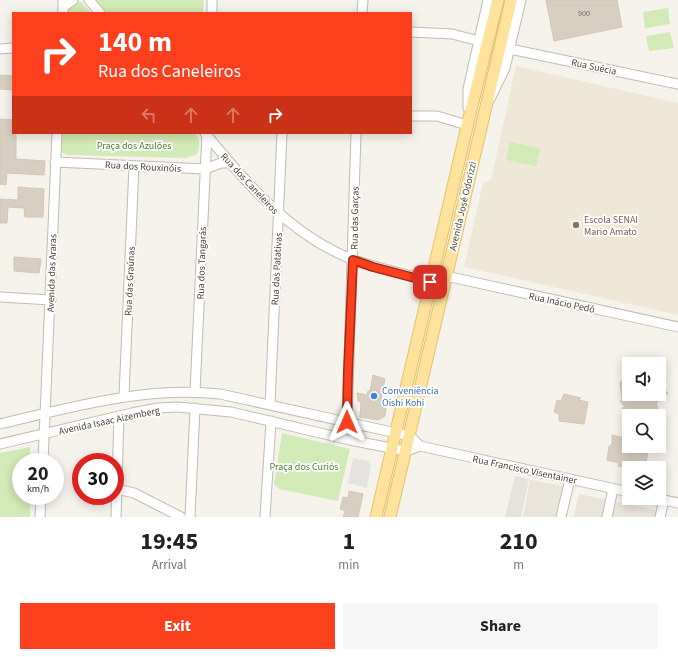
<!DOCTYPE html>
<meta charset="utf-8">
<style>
:root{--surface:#fff;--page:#f6f6f6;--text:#222;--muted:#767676;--accent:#fc3f1d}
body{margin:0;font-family:"Source Sans 3",sans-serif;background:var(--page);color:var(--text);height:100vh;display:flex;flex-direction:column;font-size:15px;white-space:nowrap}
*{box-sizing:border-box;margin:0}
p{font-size:13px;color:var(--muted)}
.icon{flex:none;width:22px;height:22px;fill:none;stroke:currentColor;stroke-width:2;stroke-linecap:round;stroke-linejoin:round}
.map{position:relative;height:517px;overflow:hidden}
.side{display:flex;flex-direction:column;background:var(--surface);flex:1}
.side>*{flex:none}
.banner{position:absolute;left:12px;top:12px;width:400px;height:122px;border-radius:0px;box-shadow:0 2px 10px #0003;background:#fc3f1d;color:#fff;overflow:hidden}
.fabs{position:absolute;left:622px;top:357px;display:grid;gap:8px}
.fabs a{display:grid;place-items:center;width:44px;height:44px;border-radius:0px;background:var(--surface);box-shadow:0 2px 10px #0003;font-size:20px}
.speed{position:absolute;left:12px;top:453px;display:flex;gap:8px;font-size:20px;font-weight:700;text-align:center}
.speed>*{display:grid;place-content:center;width:52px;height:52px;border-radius:50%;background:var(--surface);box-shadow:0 2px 10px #0003;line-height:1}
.speed small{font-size:10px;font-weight:400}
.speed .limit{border:6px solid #d22;background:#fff;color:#111}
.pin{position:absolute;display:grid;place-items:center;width:34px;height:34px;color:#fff;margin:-17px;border-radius:8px;box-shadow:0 2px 6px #0006}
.me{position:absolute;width:44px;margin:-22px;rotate:0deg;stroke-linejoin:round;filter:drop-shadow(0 0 3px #0008)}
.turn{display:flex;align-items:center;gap:14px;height:84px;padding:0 20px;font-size:18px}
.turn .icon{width:52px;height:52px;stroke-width:2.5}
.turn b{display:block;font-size:28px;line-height:34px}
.lanes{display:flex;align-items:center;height:38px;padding:0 20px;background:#0003;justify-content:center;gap:20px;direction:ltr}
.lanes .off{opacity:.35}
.eta{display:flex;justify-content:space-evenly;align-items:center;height:68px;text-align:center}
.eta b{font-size:24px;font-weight:700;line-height:28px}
.primary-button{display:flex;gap:8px;margin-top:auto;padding:8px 20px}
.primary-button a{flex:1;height:46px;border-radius:0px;background:var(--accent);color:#fff;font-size:16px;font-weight:700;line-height:46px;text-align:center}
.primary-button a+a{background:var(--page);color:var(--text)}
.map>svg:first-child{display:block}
</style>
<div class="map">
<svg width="678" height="517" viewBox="0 0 678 517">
<rect width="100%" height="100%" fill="#f6f3ec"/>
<path fill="#eae5da" d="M 530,480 L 570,487 L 564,517 L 523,517 Z
M 579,494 L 660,511 L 659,517 L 574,517 Z"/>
<path fill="#e6e2dd" d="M 515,476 L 529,479 L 521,517 L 505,517 Z"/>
<path fill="#efe8d6" d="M 516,66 L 678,103 L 678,315 L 464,267 L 483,183 L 491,180 Z"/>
<path fill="#d2eab5" d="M 95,0 L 204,0 L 203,13 L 107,13 Z
M 74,2 L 81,2 L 91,13 L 65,13 Z
M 668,8 L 670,24 L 645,28 L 643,12 Z
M 670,32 L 674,48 L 649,51 L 646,36 Z
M 62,133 L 195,133 C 201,140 200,146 197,154 L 186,158 L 68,155 L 61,152 Z
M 510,142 L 540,148 L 536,166 L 506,160 Z
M 282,433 L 350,449 L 338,501 L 279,489 L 274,484 Z
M 30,447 L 30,462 L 21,462 L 21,496 L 30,496 L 30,517 L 0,517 L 0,453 Z"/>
<path fill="#e5e3e0" d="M 353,458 L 368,461 L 371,465 L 367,488 L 348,483 Z"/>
<path fill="#d8cfc1" stroke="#d3c7b4" d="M 546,0 L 617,0 L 622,27 L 554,41 Z
M 0,75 L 13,76 L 13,90 L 0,89 Z
M 0,119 L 13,120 L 13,133 L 16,133 L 16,159 L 45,161 L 44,175 L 7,173 L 6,185 L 0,184 Z
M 18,187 L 44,189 L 43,217 L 25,217 L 24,208 L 8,207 L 7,223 L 0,223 L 0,199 L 18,200 Z
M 14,257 L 41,259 L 39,273 L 14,271 Z
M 373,375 L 385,379 L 381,399 L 387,400 L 385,416 L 378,420 L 360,417 L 361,402 L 358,401 L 357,393 L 367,395 L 368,391 L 370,391 Z
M 629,378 L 629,394 L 659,394 L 659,384 L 668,393 L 659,399 L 656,404 L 658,409 L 649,412 L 654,416 L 632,416 L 622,408 L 625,407 L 620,401 L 622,399 L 620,382 Z
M 564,394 L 581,398 L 578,400 L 588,402 L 584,424 L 559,421 L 559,414 L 554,412 L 557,400 L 561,401 Z
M 612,435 L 629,439 L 629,446 L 649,446 L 645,468 L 630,466 L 628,468 L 618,466 L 619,463 L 607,460 L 609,446 L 612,445 Z
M 349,491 L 363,494 L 358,517 L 343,517 L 345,511 L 340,509 L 343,497 L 348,498 Z"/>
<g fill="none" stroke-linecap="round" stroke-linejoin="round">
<g stroke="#c2bbae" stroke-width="11">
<path id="minor" d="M 89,0 L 100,13
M 63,7 L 73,0
M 63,13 L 63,0
M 212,13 L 212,0
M 362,13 L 363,0
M 411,32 L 452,34 L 479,41
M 0,49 L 13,48
M 510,49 L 678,84
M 490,99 L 505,68 L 521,0
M 468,108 L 468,89 L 488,0
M 411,116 L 437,116 L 467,125
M 205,133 C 247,184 291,236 354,260 C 379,269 405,273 431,282
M 55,162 L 205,169 L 221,163 L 230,163
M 446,276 L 678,327
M 0,297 L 51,300
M 195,392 L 207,133
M 124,396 L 134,166
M 270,405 L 282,133
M 347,422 L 356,133
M 0,424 C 72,407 145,386 220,394 L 410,436 L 420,446 L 629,492
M 0,444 L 132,413 L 158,408 L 177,407 L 231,412 L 350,440 L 406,451 L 420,446
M 43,462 L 57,133
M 117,489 L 134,493 L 181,517
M 655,498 L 678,503
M 40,517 L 41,496
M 116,517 L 119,416
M 190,517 L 195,408
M 265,517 L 271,421
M 561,517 L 570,479
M 607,517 L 613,489
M 660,517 L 664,500"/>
</g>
<g stroke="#e6c16a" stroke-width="13">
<path id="major" d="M 376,517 L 469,118 L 498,0
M 390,517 L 511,0"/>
</g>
<use href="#minor" stroke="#fff" stroke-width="9"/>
<use href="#major" stroke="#ffe39c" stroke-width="11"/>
</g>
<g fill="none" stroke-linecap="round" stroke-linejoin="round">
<g stroke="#a42913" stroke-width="10">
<path id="route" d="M 347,422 L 348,372 L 353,260 L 373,267 L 430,282"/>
</g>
<use href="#route" stroke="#fc3f1d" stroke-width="7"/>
</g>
<circle fill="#8d6e63" stroke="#fff" stroke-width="1.5" cx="576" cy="225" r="4"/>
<circle fill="#3f7fe0" stroke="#fff" stroke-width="1.5" cx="374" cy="396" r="4"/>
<g text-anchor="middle" stroke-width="3.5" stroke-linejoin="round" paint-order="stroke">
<g font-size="8" fill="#6e675b">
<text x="584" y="16">900</text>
</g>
<g font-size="10" fill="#4b4439" stroke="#fff">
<text transform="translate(594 66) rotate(12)" y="4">Rua Suécia</text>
<text transform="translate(143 166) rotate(3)" y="4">Rua dos Rouxinóis</text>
<text transform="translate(250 183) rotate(47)" y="4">Rua dos Caneleiros</text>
<text transform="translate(462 206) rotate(-77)" y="4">Avenida José Odorizzi</text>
<text transform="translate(354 218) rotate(-89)" y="4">Rua das Garças</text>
<text transform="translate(201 263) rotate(-88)" y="4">Rua dos Tangarás</text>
<text transform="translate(276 269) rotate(-87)" y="4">Rua das Patativas</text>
<text transform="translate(51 273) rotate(-88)" y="4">Avenida das Araras</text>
<text transform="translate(129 281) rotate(-87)" y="4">Rua das Graúnas</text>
<text transform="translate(562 302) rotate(12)" y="4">Rua Inácio Pedó</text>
<text transform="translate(109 420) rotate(-12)" y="4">Avenida Isaac Aizemberg</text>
<text transform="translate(525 469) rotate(12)" y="4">Rua Francisco Visentainer</text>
</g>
<g font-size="10" fill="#4a7f2a" stroke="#fff">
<text x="134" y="149">Praça dos Azulões</text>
<text x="304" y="470">Praça dos Curiós</text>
</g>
<g font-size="10" fill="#785e54" stroke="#fff" text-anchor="start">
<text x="584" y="223">Escola SENAI<tspan x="584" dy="12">Mario Amato</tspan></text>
</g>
<g font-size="10" fill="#366cbe" stroke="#fff" text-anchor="start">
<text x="382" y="394">Conveniência<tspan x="382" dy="12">Oishi Kohi</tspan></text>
</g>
</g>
</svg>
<div class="fabs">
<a><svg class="icon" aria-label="sound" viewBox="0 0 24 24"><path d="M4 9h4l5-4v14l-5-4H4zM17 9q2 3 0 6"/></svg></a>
<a><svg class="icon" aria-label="search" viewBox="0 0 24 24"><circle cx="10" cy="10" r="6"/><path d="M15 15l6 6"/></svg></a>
<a><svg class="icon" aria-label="layers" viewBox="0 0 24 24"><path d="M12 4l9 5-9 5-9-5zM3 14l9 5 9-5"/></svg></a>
</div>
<div class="speed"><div>20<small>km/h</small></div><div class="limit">30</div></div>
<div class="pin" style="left:430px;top:282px;background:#d93025"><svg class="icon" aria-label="arrive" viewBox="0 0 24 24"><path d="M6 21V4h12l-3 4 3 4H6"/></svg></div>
<svg class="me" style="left:347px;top:422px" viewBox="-20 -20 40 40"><path d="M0-17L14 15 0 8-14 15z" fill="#fc3f1d" stroke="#fff" stroke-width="4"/></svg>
<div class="banner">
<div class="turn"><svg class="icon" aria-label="right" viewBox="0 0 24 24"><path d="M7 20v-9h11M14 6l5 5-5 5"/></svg><div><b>140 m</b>Rua dos Caneleiros</div></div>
<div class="lanes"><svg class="icon off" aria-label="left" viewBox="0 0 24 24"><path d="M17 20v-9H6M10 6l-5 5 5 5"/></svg><svg class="icon off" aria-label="ahead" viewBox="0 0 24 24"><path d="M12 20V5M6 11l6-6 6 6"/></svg><svg class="icon off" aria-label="ahead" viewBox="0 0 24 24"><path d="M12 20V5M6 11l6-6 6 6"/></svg><svg class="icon" aria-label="right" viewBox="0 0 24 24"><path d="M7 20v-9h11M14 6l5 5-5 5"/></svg></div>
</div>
</div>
<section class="side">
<div class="eta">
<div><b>19:45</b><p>Arrival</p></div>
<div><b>1</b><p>min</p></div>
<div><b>210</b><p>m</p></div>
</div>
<div class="primary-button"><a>Exit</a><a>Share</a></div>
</section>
